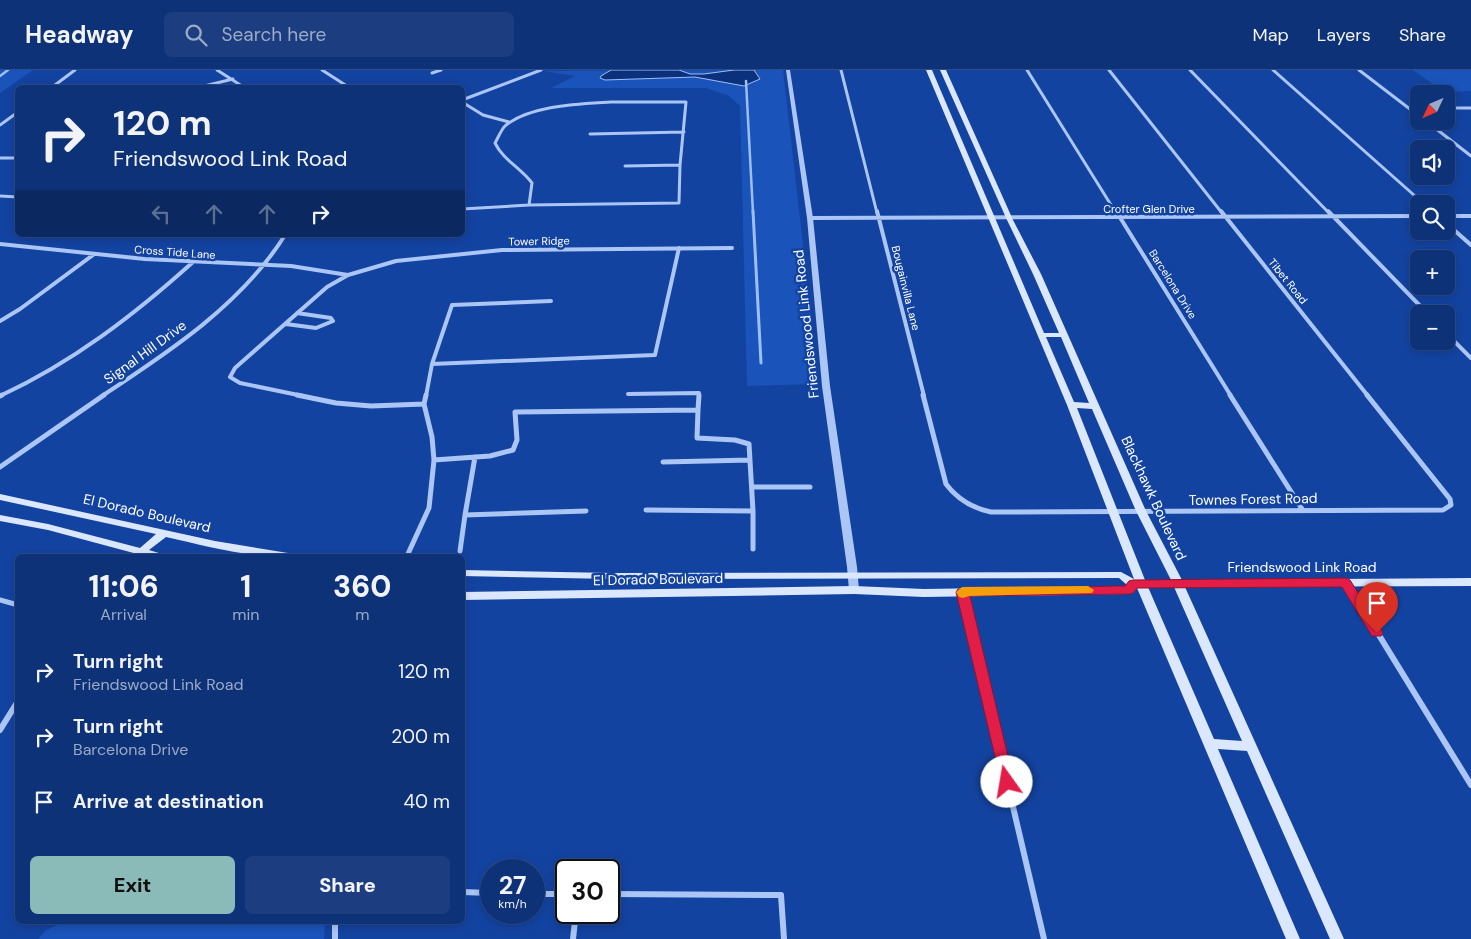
<!DOCTYPE html>
<meta charset="utf-8">
<style>
:root{--surface:#0e3278;--page:#1c3e80;--text:#f1f3f6;--muted:#9baac6;--line:#2e4d8a;--accent:#8bbbb9}
body{margin:0;font-family:"DM Sans",sans-serif;background:var(--page);color:var(--text);height:100vh;display:flex;flex-direction:column;font-size:19px;white-space:nowrap}
*{box-sizing:border-box;margin:0}
p{font-size:16px;color:var(--muted)}
.icon{flex:none;width:28px;height:28px;fill:none;stroke:currentColor;stroke-width:2;stroke-linecap:round;stroke-linejoin:round}
.map{position:relative;flex:1;overflow:hidden}
.panel{position:absolute;left:15px;top:484px;width:450px;height:370px;display:flex;flex-direction:column;background:var(--surface);border-radius:8px;box-shadow:0 2px 8px #0003,0 0 0 1px var(--line)}
.panel>*{flex:none}
.banner{position:absolute;left:15px;top:15px;width:450px;height:152px;border-radius:8px;box-shadow:0 2px 8px #0003,0 0 0 1px var(--line);background:#0e3278;color:var(--text);overflow:hidden}
.needle{width:32px;rotate:226deg}
.fabs{position:absolute;left:1410px;top:15px;display:grid;gap:10px}
.fabs a{display:grid;place-items:center;width:45px;height:45px;border-radius:8px;background:var(--surface);box-shadow:0 2px 8px #0003,0 0 0 1px var(--line);font-size:25px}
.speed{position:absolute;left:480px;top:789px;display:flex;gap:10px;font-size:25px;font-weight:700;text-align:center}
.speed>*{display:grid;place-content:center;width:65px;height:65px;border-radius:50%;background:var(--surface);box-shadow:0 2px 8px #0003,0 0 0 1px var(--line);line-height:1}
.speed small{font-size:12px;font-weight:400}
.speed .limit{border:2px solid #111;border-radius:8px;background:#fff;color:#111}
.pin{position:absolute;display:grid;place-items:center;width:42px;height:42px;color:#fff;margin:-51px -21px;border-radius:50% 50% 50% 0;rotate:-45deg;box-shadow:0 0 5px #0007}
.pin .icon{rotate:45deg}
.me{position:absolute;width:55px;margin:-28px;rotate:347deg;stroke-linejoin:round;filter:drop-shadow(0 0 4px #0008)}
.turn{display:flex;align-items:center;gap:18px;height:105px;padding:0 15px;font-size:22px}
.turn .icon{width:65px;height:65px;stroke-width:2.5}
.turn b{display:block;font-size:35px;line-height:42px}
.lanes{display:flex;align-items:center;height:48px;padding:0 15px;background:#0003;justify-content:center;gap:25px;direction:ltr}
.lanes .off{opacity:.35}
.eta{display:flex;justify-content:space-evenly;align-items:center;height:85px;text-align:center}
.eta b{font-size:30px;font-weight:800;line-height:35px}
.button{display:flex;gap:10px;margin-top:auto;padding:10px 15px}
.button a{flex:1;height:58px;border-radius:8px;background:var(--accent);color:#111;font-size:20px;font-weight:800;line-height:58px;text-align:center}
.button a+a{background:var(--page);color:var(--text)}
ul{padding:0;list-style:none}
li{display:flex;align-items:center;gap:15px;height:65px;padding:0 15px}
li div{flex:1}
li b{display:block;font-size:19px}
li em{font-style:normal}
header{display:flex;align-items:center;gap:30px;box-sizing:border-box;height:70px;padding:0 25px;background:var(--surface);border-bottom:1px solid var(--line)}
header strong{font-size:24px}
nav{display:flex;gap:28px;margin-inline-start:auto;font-size:18px}
.search{width:350px;height:45px;background:var(--page);display:flex;align-items:center;gap:12px;box-sizing:border-box;padding:0 18px;border-radius:8px;color:var(--muted);font-size:19px}
.map>svg:first-child{display:block}
</style>
<header>
<strong>Headway</strong>
<div class="search"><svg class="icon" aria-label="search" viewBox="0 0 24 24"><circle cx="10" cy="10" r="6"/><path d="M15 15l6 6"/></svg>Search here</div>
<nav><a>Map</a><a>Layers</a><a>Share</a></nav>
</header>
<div class="map">
<svg width="1471" height="869" viewBox="0 0 1471 869">
<rect width="100%" height="100%" fill="#1343a0"/>
<path fill="#1a53ba" d="M 0,0 L 33,0 L 0,23 Z
M 783,0 L 819,314 L 747,316 L 740,36 L 729,26 L 706,18 L 551,18 L 575,6 L 544,1 Z
M 1413,0 L 1471,0 L 1471,21 L 1444,22 Z
M 66,851 L 324,851 L 325,853 L 324,869 L 38,869 L 46,860 Z"/>
<path fill="#0b317c" stroke="#9dbff7" d="M 611,0 L 679,0 L 690,4 L 704,4 L 734,0 L 754,0 L 760,9 L 744,16 L 695,7 L 605,10 L 600,8 L 601,6 Z"/>
<g fill="none" stroke-linecap="round" stroke-linejoin="round">
<path stroke="#9dbff7" stroke-width="2.5" d="M 0,6 L 8,0
M 746,11 L 753,143"/>
<path stroke="#9dbff7" stroke-width="3" d="M 753,141 L 761,293"/>
<path stroke="#abc5f5" stroke-width="3" d="M 217,0 L 245,18
M 322,0 L 350,18
M 841,0 L 877,143
M 1027,0 L 1116,143
M 1109,0 L 1222,143
M 1190,0 L 1329,143
M 1273,0 L 1424,134
M 1359,0 L 1419,46
M 432,3 L 441,0
M 51,18 L 75,0
M 196,18 L 233,9
M 462,30 L 541,0
M 462,32 L 483,45 L 509,52
M 611,32 L 686,32 L 680,95 L 679,133 L 529,135 L 532,113 C 521,98 503,90 495,73 C 498,68 501,60 505,56 C 530,35 580,34 611,32 Z
M 1446,38 L 1471,38
M 1426,51 L 1471,86
M 0,55 L 18,42
M 590,64 L 684,62
M 0,88 L 18,88
M 625,96 L 680,95
M 0,126 L 18,127
M 462,139 L 529,135"/>
<path stroke="#abc5f5" stroke-width="4" d="M 877,141 L 924,326
M 1116,141 L 1231,326
M 1221,141 L 1368,326
M 1328,141 L 1428,244
M 1446,146 L 1471,146
M 810,148 L 1419,146
M 1446,153 L 1471,175
M 0,174 L 145,189 L 291,196 L 348,205
M 0,251 L 20,239 L 93,185
M 286,254 L 316,258 L 333,251 L 331,248 L 297,243
M 1446,263 L 1471,288
M 432,294 L 655,285 L 679,178
M 628,324 L 699,323 L 699,326
M 0,326 C 73,292 134,245 193,192
M 102,326 C 169,282 242,234 285,165
M 303,326 L 240,313 L 230,307 L 235,298 L 327,217 L 348,205 L 396,191 L 502,180 L 732,178
M 426,326 L 432,294 L 452,235 L 551,231"/>
<path stroke="#abc5f5" stroke-width="5" d="M 297,325 L 336,333 L 371,336 L 424,334
M 923,325 L 946,414 C 958,430 972,438 991,442 L 1443,440 L 1451,435 L 1450,429 L 1367,325
M 1230,325 L 1302,439
M 0,326 L 2,325
M 698,340 L 699,325
M 475,387 L 465,445 L 586,441
M 434,390 L 490,386 L 513,380 L 517,370 L 515,342 L 698,340 L 697,368 L 735,370 L 749,374 L 753,441
M 663,392 L 750,390
M 0,397 L 104,325
M 752,417 L 810,417
M 646,440 L 753,441 L 753,479
M 460,481 L 465,445
M 407,486 L 429,438 L 434,390 L 432,367 L 424,334 L 426,325
M 1346,512 L 1378,563
M 962,521 L 972,563
M 0,530 L 18,535"/>
<path stroke="#abc5f5" stroke-width="6" d="M 972,562 L 1044,869
M 1377,562 L 1471,715
M 0,660 L 18,631
M 462,822 L 491,823
M 534,824 L 566,824
M 609,824 L 781,825 L 784,869
M 335,851 L 335,869
M 573,869 L 576,842"/>
<path fill="#abc5f5" fill-rule="evenodd" d="M 786,0 L 790,0 L 813,148 L 830,316 L 857,497 L 859,520 L 854,523 L 849,520 L 847,497 L 822,316 L 807,148 Z"/>
<path fill="#dbe7fd" fill-rule="evenodd" d="M 926,0 L 932,0 L 1044,263 L 1059,263 L 1033,204 L 1007,150 L 940,0 L 946,0 L 1013,150 L 1041,204 L 1146,441 L 1182,510 L 1471,508 L 1471,516 L 1185,517 L 1344,869 L 1330,869 L 1247,681 L 1218,679 L 1300,869 L 1286,869 L 1137,518 L 1133,523 L 1129,524 L 924,527 L 854,524 L 462,530 L 462,522 L 854,516 L 924,519 L 1126,516 L 1127,515 L 1119,508 L 612,509 L 462,506 L 462,500 L 612,503 L 1121,502 L 1134,509 L 1067,335 ZM 1046,267 L 1061,267 L 1089,333 L 1074,332 ZM 1077,338 L 1092,339 L 1136,441 L 1171,510 L 1145,510 ZM 1148,517 L 1174,517 L 1242,671 L 1214,669 Z
M 0,424 L 215,471 L 288,483 L 293,486 C 251,489 207,476 166,467 L 149,480 L 162,484 L 163,486 L 141,485 L 48,460 L 0,451 L 0,445 L 48,454 L 140,478 L 156,464 L 0,430 Z"/>
</g>
<path fill="#e11d48" stroke="#92132f" d="M 1346,508 L 1350,510 L 1381,559 L 1383,563 L 1381,566 L 1372,566 L 1342,517 L 1137,518 L 1133,523 L 1129,524 L 970,526 L 1014,712 L 1012,716 L 1007,718 L 1002,716 L 956,522 L 958,519 L 1125,516 L 1129,511 L 1133,510 Z"/>
<path fill="#f59e0b" d="M 1088,516 L 1094,520 L 1092,523 L 969,526 L 963,528 L 959,527 L 956,522 L 962,517 Z"/>
<g text-anchor="middle" stroke-width="5" stroke-linejoin="round" paint-order="stroke">
<g font-size="11" fill="#fff" stroke="#1343a0">
<text x="1149" y="143">Crofter Glen Drive</text>
<text transform="translate(539 171) rotate(-1)" y="4">Tower Ridge</text>
<text transform="translate(175 182) rotate(4)" y="4">Cross Tide Lane</text>
<text transform="translate(1288 211) rotate(51)" y="4">Tibet Road</text>
<text transform="translate(1173 214) rotate(58)" y="4">Barcelona Drive</text>
<text transform="translate(906 218) rotate(76)" y="4">Bougainvilla Lane</text>
</g>
<g font-size="14" fill="#fff" stroke="#1343a0">
<text transform="translate(806 254) rotate(-96)" y="5">Friendswood Link Road</text>
<text transform="translate(145 282) rotate(-36)" y="5">Signal Hill Drive</text>
<text transform="translate(1154 428) rotate(65)" y="5">Blackhawk Boulevard</text>
<text transform="translate(1253 429) rotate(-1)" y="5">Townes Forest Road</text>
<text transform="translate(147 443) rotate(13)" y="5">El Dorado Boulevard</text>
<text x="1302" y="502">Friendswood Link Road</text>
<text transform="translate(658 509) rotate(-1)" y="5">El Dorado Boulevard</text>
</g>
</g>
</svg>
<div class="fabs">
<a><svg class="needle" viewBox="-14 -14 28 28"><path d="M0-13l5 13h-10z" fill="#e53935"/><path d="M0 13l5-13h-10z" fill="#9baac6"/></svg></a>
<a><svg class="icon" aria-label="sound" viewBox="0 0 24 24"><path d="M4 9h4l5-4v14l-5-4H4zM17 9q2 3 0 6"/></svg></a>
<a><svg class="icon" aria-label="search" viewBox="0 0 24 24"><circle cx="10" cy="10" r="6"/><path d="M15 15l6 6"/></svg></a>
<a>+</a>
<a>−</a>
</div>
<div class="speed"><div>27<small>km/h</small></div><div class="limit">30</div></div>
<div class="pin" style="left:1377px;top:563px;background:#d93025"><svg class="icon" aria-label="arrive" viewBox="0 0 24 24"><path d="M6 21V4h12l-3 4 3 4H6"/></svg></div>
<svg class="me" style="left:1007px;top:712px" viewBox="-20 -20 40 40"><circle r="19" fill="#fff"/><path d="M0-13L10 11 0 6-10 11z" fill="#e11d48"/></svg>
<div class="banner">
<div class="turn"><svg class="icon" aria-label="right" viewBox="0 0 24 24"><path d="M7 20v-9h11M14 6l5 5-5 5"/></svg><div><b>120 m</b>Friendswood Link Road</div></div>
<div class="lanes"><svg class="icon off" aria-label="left" viewBox="0 0 24 24"><path d="M17 20v-9H6M10 6l-5 5 5 5"/></svg><svg class="icon off" aria-label="ahead" viewBox="0 0 24 24"><path d="M12 20V5M6 11l6-6 6 6"/></svg><svg class="icon off" aria-label="ahead" viewBox="0 0 24 24"><path d="M12 20V5M6 11l6-6 6 6"/></svg><svg class="icon" aria-label="right" viewBox="0 0 24 24"><path d="M7 20v-9h11M14 6l5 5-5 5"/></svg></div>
</div>
<section class="panel">
<div class="eta">
<div><b>11:06</b><p>Arrival</p></div>
<div><b>1</b><p>min</p></div>
<div><b>360</b><p>m</p></div>
</div>
<ul>
<li><svg class="icon" aria-label="right" viewBox="0 0 24 24"><path d="M7 20v-9h11M14 6l5 5-5 5"/></svg><div><b>Turn right</b><p>Friendswood Link Road</p></div><em>120 m</em></li>
<li><svg class="icon" aria-label="right" viewBox="0 0 24 24"><path d="M7 20v-9h11M14 6l5 5-5 5"/></svg><div><b>Turn right</b><p>Barcelona Drive</p></div><em>200 m</em></li>
<li><svg class="icon" aria-label="arrive" viewBox="0 0 24 24"><path d="M6 21V4h12l-3 4 3 4H6"/></svg><div><b>Arrive at destination</b></div><em>40 m</em></li>
</ul>
<div class="button"><a>Exit</a><a>Share</a></div>
</section>
</div>
